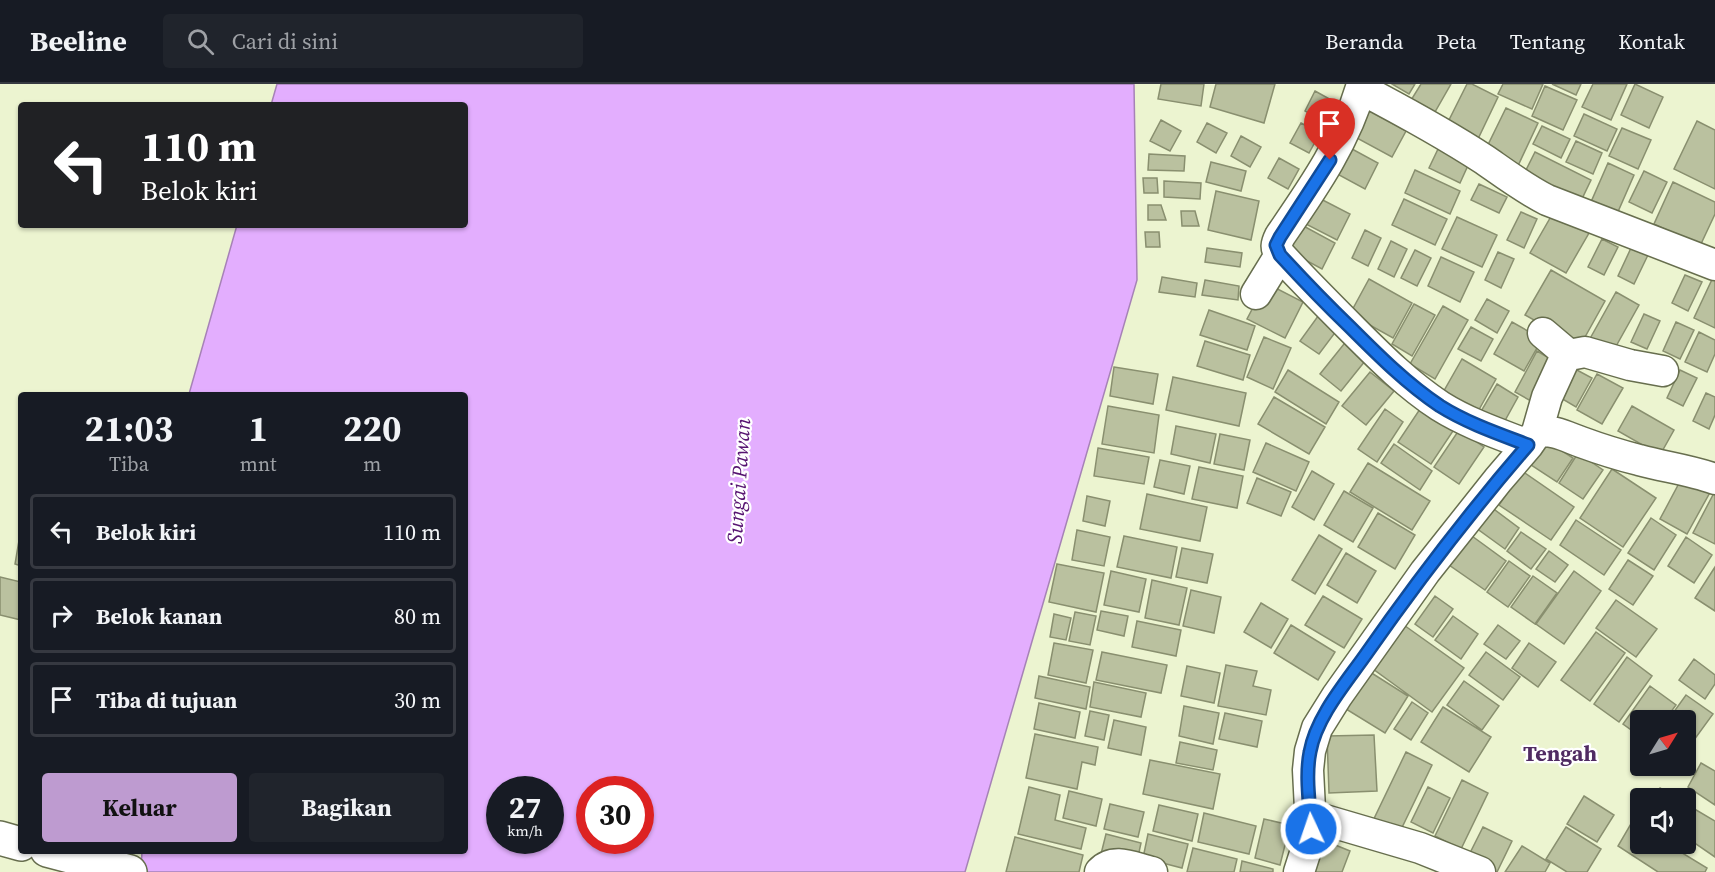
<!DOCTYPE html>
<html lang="id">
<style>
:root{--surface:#171b24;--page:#20242c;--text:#f1f3f6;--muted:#9ea1a6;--line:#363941;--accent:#be9bd0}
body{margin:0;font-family:"Source Serif 4",serif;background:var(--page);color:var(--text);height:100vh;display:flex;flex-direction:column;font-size:22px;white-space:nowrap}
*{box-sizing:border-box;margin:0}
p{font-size:20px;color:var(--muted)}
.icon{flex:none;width:33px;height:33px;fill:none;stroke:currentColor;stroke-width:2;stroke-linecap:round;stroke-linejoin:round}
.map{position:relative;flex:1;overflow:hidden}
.side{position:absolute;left:18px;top:308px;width:450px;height:462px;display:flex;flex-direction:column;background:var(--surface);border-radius:6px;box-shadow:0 2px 4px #0004}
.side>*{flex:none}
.hud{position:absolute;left:18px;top:18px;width:450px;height:126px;border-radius:6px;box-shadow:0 2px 4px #0004;background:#202124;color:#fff;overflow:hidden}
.needle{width:39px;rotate:53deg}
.buttons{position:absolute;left:1630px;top:626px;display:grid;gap:12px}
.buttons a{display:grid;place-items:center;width:66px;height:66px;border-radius:6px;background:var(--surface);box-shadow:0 2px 4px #0004;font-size:30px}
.speed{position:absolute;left:486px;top:692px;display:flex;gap:12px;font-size:30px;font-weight:700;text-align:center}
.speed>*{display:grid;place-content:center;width:78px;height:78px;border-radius:50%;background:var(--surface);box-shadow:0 2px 4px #0004;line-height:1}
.speed small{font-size:15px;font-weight:400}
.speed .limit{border:9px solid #d22;background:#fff;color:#111}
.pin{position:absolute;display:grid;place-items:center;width:51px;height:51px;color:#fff;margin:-62px -26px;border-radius:50% 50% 50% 0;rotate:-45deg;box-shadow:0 0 6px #0007}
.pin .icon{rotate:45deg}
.me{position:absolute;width:66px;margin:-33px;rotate:357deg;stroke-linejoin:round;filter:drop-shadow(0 0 4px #0008)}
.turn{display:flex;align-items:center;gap:21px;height:126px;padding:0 24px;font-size:27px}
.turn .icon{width:78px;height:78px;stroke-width:2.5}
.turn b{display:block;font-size:42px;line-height:51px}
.eta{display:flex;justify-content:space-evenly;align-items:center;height:102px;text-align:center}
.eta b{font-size:36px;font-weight:700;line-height:42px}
.primary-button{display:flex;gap:12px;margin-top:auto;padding:12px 24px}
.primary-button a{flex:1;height:69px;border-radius:6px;background:var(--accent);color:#111;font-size:24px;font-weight:700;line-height:69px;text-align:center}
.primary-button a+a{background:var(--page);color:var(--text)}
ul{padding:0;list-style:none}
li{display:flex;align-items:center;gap:18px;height:75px;margin:0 12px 9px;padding:0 12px;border:3px solid var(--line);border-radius:6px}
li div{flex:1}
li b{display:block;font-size:22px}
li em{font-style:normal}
header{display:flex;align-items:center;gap:36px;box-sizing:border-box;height:84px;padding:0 30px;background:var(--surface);border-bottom:2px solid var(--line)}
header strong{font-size:28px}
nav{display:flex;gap:33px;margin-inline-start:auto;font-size:21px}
.search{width:420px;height:54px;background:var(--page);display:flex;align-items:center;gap:15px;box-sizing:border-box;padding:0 21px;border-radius:6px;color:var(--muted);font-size:22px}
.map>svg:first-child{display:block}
</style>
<header>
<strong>Beeline</strong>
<div class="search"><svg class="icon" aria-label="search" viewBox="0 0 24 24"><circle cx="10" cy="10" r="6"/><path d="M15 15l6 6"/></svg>Cari di sini</div>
<nav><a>Beranda</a><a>Peta</a><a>Tentang</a><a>Kontak</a></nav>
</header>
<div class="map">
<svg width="1715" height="788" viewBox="0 0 1715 788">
<rect width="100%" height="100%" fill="#ecf4d0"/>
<path fill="#e3aefe" stroke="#a682b6" stroke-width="1.5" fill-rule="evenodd" d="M 277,0 L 1134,0 L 1137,196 L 965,788 L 141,788 L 142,767 L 465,766 L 465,310 L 189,310 L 237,141 L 465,141 L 465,21 L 271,21 ZM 500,705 L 550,705 L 550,756 L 500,756 ZM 590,705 L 640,705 L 640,756 L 590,756 Z"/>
<path fill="#bac19f" stroke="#898f6f" stroke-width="1.5" d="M 1161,0 L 1204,0 L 1201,22 L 1158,15 Z
M 1216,0 L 1275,0 L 1264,39 L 1210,23 Z
M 1392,0 L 1415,0 L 1409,10 Z
M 1421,0 L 1451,0 L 1431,35 L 1408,21 Z
M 1467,0 L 1472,0 L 1498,13 L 1477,57 L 1446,42 Z
M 1503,0 L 1543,0 L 1532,25 L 1498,10 Z
M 1552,0 L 1581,0 L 1576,11 Z
M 1593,0 L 1627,0 L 1611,36 L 1582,23 Z
M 1635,0 L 1663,13 L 1649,44 L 1621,31 Z
M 1545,2 L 1577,16 L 1563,46 L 1532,32 Z
M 1315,7 L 1335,18 L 1324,38 L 1305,27 Z
M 1506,24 L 1538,39 L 1516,86 L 1483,71 Z
M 1369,27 L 1406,47 L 1392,73 L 1355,53 Z
M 1584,30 L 1617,45 L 1607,67 L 1574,52 Z
M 1161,36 L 1181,47 L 1170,67 L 1150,57 Z
M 1697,37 L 1715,46 L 1715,105 L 1674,85 Z
M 1207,39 L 1227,49 L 1216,69 L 1197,58 Z
M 1301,39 L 1320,49 L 1309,69 L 1290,59 Z
M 1542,42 L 1570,55 L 1561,74 L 1533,60 Z
M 1622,44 L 1651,56 L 1638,85 L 1609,72 Z
M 1241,52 L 1261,63 L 1250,83 L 1231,72 Z
M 1576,57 L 1602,69 L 1593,90 L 1566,78 Z
M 1341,59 L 1378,79 L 1365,105 L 1328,85 Z
M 1439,63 L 1470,77 L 1460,99 L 1429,84 Z
M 1535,68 L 1591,96 L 1579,121 L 1522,94 Z
M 1149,70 L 1185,72 L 1184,87 L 1148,86 Z
M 1279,74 L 1299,85 L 1288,105 L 1268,94 Z
M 1211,78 L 1246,87 L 1241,107 L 1206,98 Z
M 1608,79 L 1634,91 L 1617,130 L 1591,118 Z
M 1415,86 L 1460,107 L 1450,130 L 1405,109 Z
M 1644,87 L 1667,98 L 1652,129 L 1629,118 Z
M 1143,94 L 1157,94 L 1158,109 L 1144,109 Z
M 1164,97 L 1201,99 L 1200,115 L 1164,113 Z
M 1673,98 L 1715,118 L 1715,130 L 1700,162 L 1654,140 Z
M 1479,100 L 1507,113 L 1499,129 L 1471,116 Z
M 1216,107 L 1259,117 L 1251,156 L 1208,146 Z
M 1313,111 L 1350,130 L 1337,156 L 1300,137 Z
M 1404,115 L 1447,135 L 1435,161 L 1392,141 Z
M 1148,121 L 1161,121 L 1166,136 L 1148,136 Z
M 1181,127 L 1195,127 L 1199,142 L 1182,142 Z
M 1521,128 L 1537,135 L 1524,164 L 1507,156 Z
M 1553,129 L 1589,149 L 1566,189 L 1530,169 Z
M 1457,133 L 1497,151 L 1482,183 L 1442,165 Z
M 1298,139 L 1335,159 L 1322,185 L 1285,165 Z
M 1365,146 L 1381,154 L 1368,182 L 1352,174 Z
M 1145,148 L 1159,148 L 1160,163 L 1146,163 Z
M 1602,155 L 1618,163 L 1604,191 L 1588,183 Z
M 1391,157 L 1407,165 L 1394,193 L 1378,185 Z
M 1207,164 L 1242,169 L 1240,183 L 1205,178 Z
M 1631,164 L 1648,171 L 1634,200 L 1618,192 Z
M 1415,166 L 1431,174 L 1417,202 L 1401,194 Z
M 1498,168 L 1514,175 L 1501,204 L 1485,196 Z
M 1441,173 L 1474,188 L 1460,218 L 1428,202 Z
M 1551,186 L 1605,217 L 1580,262 L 1525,231 Z
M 1715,189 L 1715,244 L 1694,234 Z
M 1685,191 L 1702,198 L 1688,227 L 1672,219 Z
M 1162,193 L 1197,199 L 1195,213 L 1159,208 Z
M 1369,195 L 1412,219 L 1393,254 L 1350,230 Z
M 1205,196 L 1239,202 L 1238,216 L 1202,211 Z
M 1266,199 L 1303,218 L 1285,254 L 1247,235 Z
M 1616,208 L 1639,221 L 1610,273 L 1587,260 Z
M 1487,215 L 1509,227 L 1497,249 L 1475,236 Z
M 1414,220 L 1435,231 L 1412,272 L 1392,260 Z
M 1443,222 L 1468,236 L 1435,295 L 1410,280 Z
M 1209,226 L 1255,242 L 1247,266 L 1200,251 Z
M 1321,228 L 1340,242 L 1319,270 L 1300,257 Z
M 1644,230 L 1660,237 L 1647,265 L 1631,258 Z
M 1512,238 L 1542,255 L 1524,287 L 1494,270 Z
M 1676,238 L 1694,246 L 1680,275 L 1663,267 Z
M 1471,243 L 1493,255 L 1481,277 L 1458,265 Z
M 1699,248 L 1715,256 L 1715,270 L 1707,288 L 1685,278 Z
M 1264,253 L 1291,264 L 1273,305 L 1247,293 Z
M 1348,255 L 1369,272 L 1341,307 L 1320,290 Z
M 1205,257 L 1250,271 L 1243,296 L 1197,282 Z
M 1537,267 L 1561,281 L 1538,321 L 1515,308 Z
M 1462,275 L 1496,295 L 1476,331 L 1441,312 Z
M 1114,283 L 1158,290 L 1153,320 L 1110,312 Z
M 1575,285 L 1592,294 L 1576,323 L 1559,313 Z
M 1288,286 L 1339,318 L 1326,340 L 1275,308 Z
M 1680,286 L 1697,294 L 1683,322 L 1667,314 Z
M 1370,288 L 1394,307 L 1366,341 L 1342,322 Z
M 1597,290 L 1623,304 L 1602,340 L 1577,326 Z
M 1173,293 L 1246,309 L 1239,342 L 1166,326 Z
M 1497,300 L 1518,313 L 1502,342 L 1480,329 Z
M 1706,309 L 1715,313 L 1715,331 L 1709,345 L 1693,337 Z
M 1274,313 L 1325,343 L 1309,370 L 1258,340 Z
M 1108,322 L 1159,331 L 1154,369 L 1102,360 Z
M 1632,322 L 1674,346 L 1660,371 L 1618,347 Z
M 1385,325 L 1403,338 L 1377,378 L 1358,365 Z
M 1420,325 L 1453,347 L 1431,380 L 1398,358 Z
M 1176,342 L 1216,350 L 1210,379 L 1171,370 Z
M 1459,346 L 1484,363 L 1459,400 L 1434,383 Z
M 1220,350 L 1250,356 L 1244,386 L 1214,380 Z
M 1538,351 L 1573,374 L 1557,398 L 1522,375 Z
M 1266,359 L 1309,378 L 1296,407 L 1253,388 Z
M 1394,360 L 1432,387 L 1420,406 L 1381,379 Z
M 1098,364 L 1149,373 L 1144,400 L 1094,392 Z
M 1578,369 L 1603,386 L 1583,415 L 1559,399 Z
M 1160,376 L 1190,382 L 1184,410 L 1154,403 Z
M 1368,379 L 1430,417 L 1412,446 L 1350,408 Z
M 1199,383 L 1243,392 L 1237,424 L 1192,415 Z
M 1612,385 L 1656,414 L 1623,463 L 1580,434 Z
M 1312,387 L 1334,400 L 1314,436 L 1292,423 Z
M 1522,387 L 1574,423 L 1551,456 L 1499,421 Z
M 1685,388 L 1713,403 L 1687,450 L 1660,435 Z
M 1257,394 L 1291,408 L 1281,432 L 1247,419 Z
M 1344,407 L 1373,424 L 1353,458 L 1324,441 Z
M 1715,407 L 1715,460 L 1693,449 Z
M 1147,410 L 1207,423 L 1200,457 L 1140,445 Z
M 1087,412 L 1110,417 L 1105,442 L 1083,437 Z
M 1487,420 L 1519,444 L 1505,465 L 1472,441 Z
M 1378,429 L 1415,451 L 1395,485 L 1358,463 Z
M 1651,434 L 1676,451 L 1654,486 L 1628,469 Z
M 1576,436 L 1621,466 L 1604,491 L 1560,461 Z
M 1461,444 L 1506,477 L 1485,506 L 1439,474 Z
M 21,445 L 21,482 L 15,480 Z
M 1077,446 L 1110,453 L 1104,482 L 1072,476 Z
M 1521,448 L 1546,465 L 1531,485 L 1507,467 Z
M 1319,451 L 1342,465 L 1315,510 L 1292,496 Z
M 1124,452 L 1177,463 L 1171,494 L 1117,483 Z
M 1686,453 L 1712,471 L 1694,499 L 1668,482 Z
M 1182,464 L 1213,470 L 1207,499 L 1176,493 Z
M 1549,467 L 1568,481 L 1555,498 L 1536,485 Z
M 1346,469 L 1376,487 L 1357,519 L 1327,501 Z
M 1628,476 L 1653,492 L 1633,521 L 1609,505 Z
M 1509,477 L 1530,492 L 1508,523 L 1487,508 Z
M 1057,480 L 1104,489 L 1096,528 L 1049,518 Z
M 1715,483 L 1715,527 L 1695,514 Z
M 1111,487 L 1146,495 L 1139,528 L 1104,521 Z
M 1574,487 L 1601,507 L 1564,560 L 1536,540 Z
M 1533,492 L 1557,509 L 1535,540 L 1511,523 Z
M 0,493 L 21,498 L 21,536 L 0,531 Z
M 1152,496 L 1187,504 L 1179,541 L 1145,534 Z
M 1191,506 L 1221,513 L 1214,549 L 1183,542 Z
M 1323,512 L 1362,535 L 1344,564 L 1305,541 Z
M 1435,512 L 1453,525 L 1433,553 L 1415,540 Z
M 1616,516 L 1657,545 L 1636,573 L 1596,544 Z
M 1261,519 L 1288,535 L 1271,564 L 1244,548 Z
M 1101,527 L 1128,532 L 1124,552 L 1097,546 Z
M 1075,528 L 1096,532 L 1090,561 L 1069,557 Z
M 1054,530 L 1071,534 L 1066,556 L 1050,553 Z
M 1453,532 L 1478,550 L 1461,575 L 1435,556 Z
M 1137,537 L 1181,546 L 1176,572 L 1132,563 Z
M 1401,539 L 1464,584 L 1432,628 L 1369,582 Z
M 1291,541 L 1335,568 L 1318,596 L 1274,569 Z
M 1498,541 L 1520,557 L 1506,575 L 1484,560 Z
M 1596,548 L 1625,569 L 1590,617 L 1561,596 Z
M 1054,559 L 1093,566 L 1086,599 L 1048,591 Z
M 1529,559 L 1556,578 L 1538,603 L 1512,584 Z
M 1102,568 L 1167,581 L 1161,609 L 1096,596 Z
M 1486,568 L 1520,593 L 1503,616 L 1469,591 Z
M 1627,573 L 1652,592 L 1619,638 L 1594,620 Z
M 1694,575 L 1715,591 L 1715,600 L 1705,615 L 1679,596 Z
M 1226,581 L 1257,587 L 1253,602 L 1271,606 L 1266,631 L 1218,622 Z
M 1187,582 L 1220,589 L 1214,619 L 1181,612 Z
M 1370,588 L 1408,612 L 1385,649 L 1346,625 Z
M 1039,592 L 1090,603 L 1086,625 L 1035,614 Z
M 1464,597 L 1499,622 L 1482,646 L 1447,621 Z
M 1094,598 L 1146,609 L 1141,633 L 1090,623 Z
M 1650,602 L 1676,621 L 1665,636 L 1641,636 L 1641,653 L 1623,640 Z
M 1686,611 L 1713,630 L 1686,667 L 1686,636 L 1668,636 Z
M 1412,618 L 1428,629 L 1411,656 L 1394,645 Z
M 1039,619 L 1080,628 L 1075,654 L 1034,645 Z
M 1184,622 L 1219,629 L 1213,660 L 1179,652 Z
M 1443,623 L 1491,653 L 1469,688 L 1421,658 Z
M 1090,627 L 1109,631 L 1104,656 L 1085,652 Z
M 1225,629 L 1262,637 L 1257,663 L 1219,655 Z
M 1114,636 L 1146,643 L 1141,671 L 1108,664 Z
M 1035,650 L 1098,663 L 1095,681 L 1082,678 L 1077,705 L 1026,694 Z
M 1374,651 L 1377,707 L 1329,709 L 1327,652 Z
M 1180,658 L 1217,666 L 1213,686 L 1176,679 Z
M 1406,668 L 1432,681 L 1396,756 L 1370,743 Z
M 1150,676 L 1220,690 L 1213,725 L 1143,710 Z
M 1701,679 L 1715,687 L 1715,721 L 1688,703 Z
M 1654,681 L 1676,681 L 1669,691 Z
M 1462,696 L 1488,709 L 1461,765 L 1435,752 Z
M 1029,703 L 1060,711 L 1055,736 L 1086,744 L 1081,765 L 1018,750 Z
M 1428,703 L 1450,714 L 1433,749 L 1411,738 Z
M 1660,704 L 1677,714 L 1654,714 Z
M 1069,707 L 1102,715 L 1096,742 L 1063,734 Z
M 1584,712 L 1614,731 L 1597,758 L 1567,740 Z
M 1110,720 L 1144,728 L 1138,753 L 1104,745 Z
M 1686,720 L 1715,737 L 1715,773 L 1686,753 Z
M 1159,721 L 1198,730 L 1192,757 L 1153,747 Z
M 1204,729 L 1256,742 L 1249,770 L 1198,758 Z
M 1264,735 L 1290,741 L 1280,781 L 1255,774 Z
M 1632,738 L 1641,744 L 1641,759 L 1666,759 L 1707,784 L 1705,788 L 1658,788 L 1618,762 Z
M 1483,743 L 1512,757 L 1497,788 L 1493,788 L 1467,775 Z
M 1566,743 L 1601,765 L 1587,788 L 1567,788 L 1546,775 Z
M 1106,750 L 1141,759 L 1136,782 L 1100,774 Z
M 1148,750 L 1188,760 L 1182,784 L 1143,774 Z
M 1015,753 L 1083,771 L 1079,788 L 1006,788 Z
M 1323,756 L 1350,767 L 1342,788 L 1311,788 Z
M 1522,762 L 1550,779 L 1545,788 L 1505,788 Z
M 1193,764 L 1237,775 L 1234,788 L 1187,788 Z
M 1242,777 L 1273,785 L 1273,788 L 1240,788 Z"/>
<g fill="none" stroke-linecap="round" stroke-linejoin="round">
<g stroke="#676e4e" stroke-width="33">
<path id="minor" d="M 1362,0 C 1346,57 1313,104 1280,152 C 1276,160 1275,164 1280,171 C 1304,197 1329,222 1354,247 C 1381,274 1408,301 1440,322 C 1467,339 1499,350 1528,361
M 1361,5 C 1403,27 1445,50 1485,76 C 1505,90 1525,105 1547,116 L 1715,181
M 1256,210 L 1280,171
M 1543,249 L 1569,271
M 1537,348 C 1553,345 1567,353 1581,358 C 1600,365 1619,371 1639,376 C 1664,383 1690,386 1715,395
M 1311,732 L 1420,764 L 1480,788
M 1100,788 C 1114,773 1134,784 1152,788
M 1299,788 L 1308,760 L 1311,745 L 1308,686 L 1310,667 L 1317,644 L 1337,612 L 1425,488 L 1498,396 L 1528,361 L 1537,348 L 1547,313 L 1564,276 L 1569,271 L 1585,268 L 1630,281 L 1663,287"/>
</g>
<g stroke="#676e4e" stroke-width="36">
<path id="major" d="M 0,754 L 21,760
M 47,766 L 130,788"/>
</g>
<use href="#minor" stroke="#fff" stroke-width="30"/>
<use href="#major" stroke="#fff" stroke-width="33"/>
</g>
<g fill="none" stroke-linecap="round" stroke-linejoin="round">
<g stroke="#114b97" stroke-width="15">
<path id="route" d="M 1311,745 C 1310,720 1305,693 1310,668 C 1316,634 1344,601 1364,573 C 1415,500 1470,428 1528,361 C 1499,350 1467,339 1440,322 C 1407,300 1378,271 1350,243 C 1326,220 1303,196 1280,171 L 1276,161 L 1280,153 L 1330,76"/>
</g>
<use href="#route" stroke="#1a73e8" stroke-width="10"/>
</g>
<g text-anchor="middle" stroke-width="4.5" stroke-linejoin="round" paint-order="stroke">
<g font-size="21" font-style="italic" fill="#561371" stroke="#fff">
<text transform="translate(739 397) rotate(-86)" y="7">Sungai Pawan</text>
</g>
<g font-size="22" font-weight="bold" fill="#502b62" stroke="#fff">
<text x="1560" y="677">Tengah</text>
</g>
</g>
</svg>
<div class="buttons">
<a><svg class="needle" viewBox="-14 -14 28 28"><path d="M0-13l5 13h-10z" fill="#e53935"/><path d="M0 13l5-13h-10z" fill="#9ea1a6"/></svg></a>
<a><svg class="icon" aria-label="sound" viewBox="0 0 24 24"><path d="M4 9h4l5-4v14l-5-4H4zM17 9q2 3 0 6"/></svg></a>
</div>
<div class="speed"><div>27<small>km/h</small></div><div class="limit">30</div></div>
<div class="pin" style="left:1330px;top:76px;background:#d93025"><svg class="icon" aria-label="arrive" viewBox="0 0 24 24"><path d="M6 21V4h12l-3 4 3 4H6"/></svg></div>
<svg class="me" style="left:1311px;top:745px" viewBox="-20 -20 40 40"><circle r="17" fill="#1a73e8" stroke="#fff" stroke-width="3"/><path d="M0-11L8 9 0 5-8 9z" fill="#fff"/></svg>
<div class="hud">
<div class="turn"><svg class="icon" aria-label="left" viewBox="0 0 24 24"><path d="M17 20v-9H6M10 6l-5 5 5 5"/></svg><div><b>110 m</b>Belok kiri</div></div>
</div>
<section class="side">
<div class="eta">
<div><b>21:03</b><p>Tiba</p></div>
<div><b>1</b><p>mnt</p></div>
<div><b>220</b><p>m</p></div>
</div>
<ul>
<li><svg class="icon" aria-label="left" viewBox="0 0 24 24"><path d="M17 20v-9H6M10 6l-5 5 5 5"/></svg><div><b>Belok kiri</b></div><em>110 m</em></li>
<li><svg class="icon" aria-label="right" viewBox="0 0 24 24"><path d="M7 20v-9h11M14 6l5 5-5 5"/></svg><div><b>Belok kanan</b></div><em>80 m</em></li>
<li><svg class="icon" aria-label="arrive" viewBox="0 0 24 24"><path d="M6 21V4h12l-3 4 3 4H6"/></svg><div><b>Tiba di tujuan</b></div><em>30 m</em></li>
</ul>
<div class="primary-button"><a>Keluar</a><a>Bagikan</a></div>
</section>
</div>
